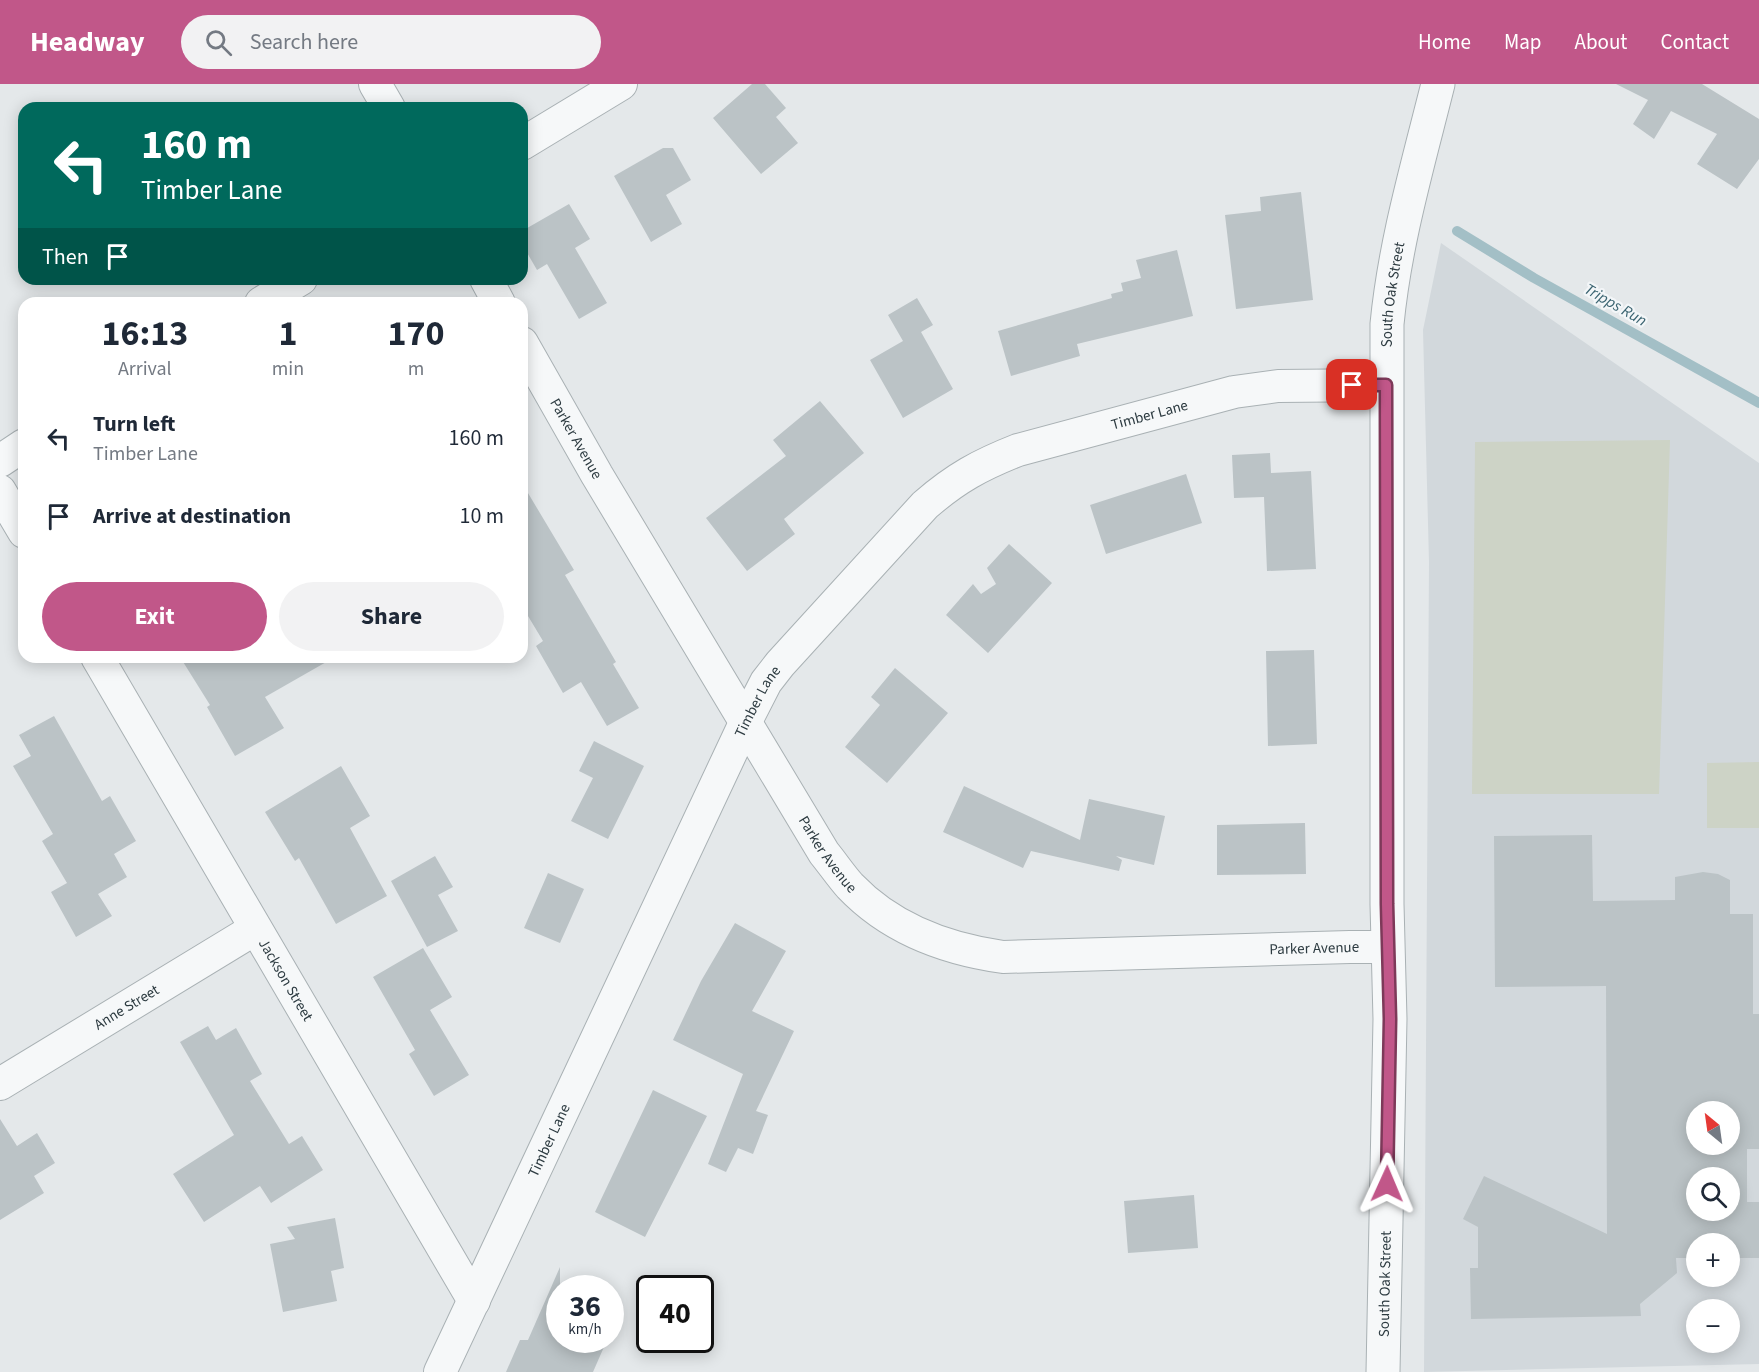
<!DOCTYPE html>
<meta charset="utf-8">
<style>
:root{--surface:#fff;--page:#f2f2f3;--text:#1f2937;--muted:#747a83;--accent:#c15789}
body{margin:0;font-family:"Source Sans 3",sans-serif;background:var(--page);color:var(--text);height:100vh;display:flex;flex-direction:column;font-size:22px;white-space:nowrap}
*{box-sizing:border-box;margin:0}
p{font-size:20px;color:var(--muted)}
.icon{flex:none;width:33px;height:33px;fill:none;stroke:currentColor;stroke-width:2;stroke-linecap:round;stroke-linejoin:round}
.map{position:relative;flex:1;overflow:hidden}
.details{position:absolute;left:18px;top:213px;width:510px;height:366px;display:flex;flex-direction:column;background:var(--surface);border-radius:18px;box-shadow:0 3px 15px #0003}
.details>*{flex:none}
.guide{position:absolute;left:18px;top:18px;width:510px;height:183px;border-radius:18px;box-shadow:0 3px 15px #0003;background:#00695c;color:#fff;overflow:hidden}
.needle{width:39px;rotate:331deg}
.buttons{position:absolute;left:1686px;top:1017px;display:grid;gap:12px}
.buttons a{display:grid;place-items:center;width:54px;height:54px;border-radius:50%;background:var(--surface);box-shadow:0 3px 15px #0003;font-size:30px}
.speed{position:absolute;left:546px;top:1191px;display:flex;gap:12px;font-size:30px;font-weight:700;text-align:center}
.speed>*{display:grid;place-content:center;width:78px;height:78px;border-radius:50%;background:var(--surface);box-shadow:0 3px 15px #0003;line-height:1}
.speed small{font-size:15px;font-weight:400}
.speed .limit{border:3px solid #111;border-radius:9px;background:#fff;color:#111}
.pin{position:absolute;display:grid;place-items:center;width:51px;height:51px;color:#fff;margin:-26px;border-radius:12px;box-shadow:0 3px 9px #0006}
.me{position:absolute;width:66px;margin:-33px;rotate:1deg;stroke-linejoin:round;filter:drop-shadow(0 0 4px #0008)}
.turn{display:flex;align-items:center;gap:21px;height:126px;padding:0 24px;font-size:27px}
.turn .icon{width:78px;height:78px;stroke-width:2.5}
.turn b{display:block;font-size:42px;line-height:51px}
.then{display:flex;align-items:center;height:57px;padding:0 24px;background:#0003;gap:12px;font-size:22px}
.eta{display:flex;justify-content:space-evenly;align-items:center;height:102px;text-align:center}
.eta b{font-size:36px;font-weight:700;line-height:42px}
.action{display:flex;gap:12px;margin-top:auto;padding:12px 24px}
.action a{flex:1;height:69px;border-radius:36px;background:var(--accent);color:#fff;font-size:24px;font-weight:700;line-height:69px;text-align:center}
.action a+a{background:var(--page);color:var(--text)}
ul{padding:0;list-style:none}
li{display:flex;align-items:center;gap:18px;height:78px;padding:0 24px}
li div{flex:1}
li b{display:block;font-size:22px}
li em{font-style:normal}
header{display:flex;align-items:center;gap:36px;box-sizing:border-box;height:84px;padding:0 30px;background:var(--accent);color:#fff}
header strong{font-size:28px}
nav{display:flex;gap:33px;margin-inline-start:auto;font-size:21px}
.search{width:420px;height:54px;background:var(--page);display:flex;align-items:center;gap:15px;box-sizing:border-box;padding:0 21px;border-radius:33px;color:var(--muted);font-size:22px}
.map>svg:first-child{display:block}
</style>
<header>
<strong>Headway</strong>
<div class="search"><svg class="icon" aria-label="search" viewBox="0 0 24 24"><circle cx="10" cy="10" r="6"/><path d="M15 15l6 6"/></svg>Search here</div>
<nav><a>Home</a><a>Map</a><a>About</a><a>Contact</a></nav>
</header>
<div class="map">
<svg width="1759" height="1288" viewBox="0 0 1759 1288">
<rect width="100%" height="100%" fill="#e4e8ea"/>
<path fill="#d2d8dc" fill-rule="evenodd" d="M 1441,159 L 1759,379 L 1759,1280 L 1424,1288 L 1429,478 L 1423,246 ZM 1696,1028 L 1730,1028 L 1730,1060 L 1696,1060 ZM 1696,1094 L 1730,1094 L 1730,1126 L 1696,1126 ZM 1696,1160 L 1730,1160 L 1730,1192 L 1696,1192 ZM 1696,1226 L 1730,1226 L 1730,1258 L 1696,1258 Z"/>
<path fill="#cdd3c6" d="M 1670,356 L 1659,710 L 1472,710 L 1475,358 Z
M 1759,678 L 1759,744 L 1707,744 L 1707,679 Z"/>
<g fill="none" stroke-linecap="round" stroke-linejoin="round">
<path stroke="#a3bfc6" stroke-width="10" d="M 1457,147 L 1534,194 L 1759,319"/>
</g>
<path fill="#bbc3c6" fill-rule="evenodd" d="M 752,0 L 765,0 L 786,24 L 776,33 L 798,59 L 761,90 L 713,34 Z
M 1616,0 L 1702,0 L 1759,35 L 1759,75 L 1737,105 L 1697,80 L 1717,50 L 1671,27 L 1654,55 L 1633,40 L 1648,16 Z
M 663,64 L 673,64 L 691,96 L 666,111 L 682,140 L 651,158 L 614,92 Z
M 1301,108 L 1313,216 L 1236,225 L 1225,131 L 1261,127 L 1260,113 Z
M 569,120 L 590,155 L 575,164 L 607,219 L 579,235 L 547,180 L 537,186 L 522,160 L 522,147 Z
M 1177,166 L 1193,232 L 1077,260 L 1080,272 L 1011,292 L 998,247 L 1112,214 L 1111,210 L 1123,207 L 1121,199 L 1141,194 L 1136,176 Z
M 917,214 L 933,241 L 921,248 L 953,305 L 903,334 L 870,276 L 903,257 L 888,231 Z
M 820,317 L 864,369 L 784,435 L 795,450 L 747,487 L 706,434 L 786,372 L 773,356 Z
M 1270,369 L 1271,389 L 1311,387 L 1316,485 L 1267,487 L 1264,413 L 1234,414 L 1232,371 Z
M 1186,390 L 1202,439 L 1106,470 L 1090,421 Z
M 522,399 L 574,486 L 565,491 L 616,578 L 613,580 L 639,624 L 607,642 L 581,598 L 563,609 L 536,562 L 543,557 L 522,522 Z
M 1009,460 L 1052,499 L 988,569 L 946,531 L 973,500 L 981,510 L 996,500 L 987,484 Z
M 1314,566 L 1317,660 L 1268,662 L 1266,567 Z
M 180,573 L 335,573 L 265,613 L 284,644 L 235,672 L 207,623 L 210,621 Z
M 895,584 L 948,629 L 887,699 L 845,663 L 880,621 L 871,613 Z
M 54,632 L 102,717 L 110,712 L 136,757 L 114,770 L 127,793 L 98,810 L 112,832 L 76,853 L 51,808 L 67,799 L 42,757 L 53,750 L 13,682 L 31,672 L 19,651 Z
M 594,657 L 644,682 L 608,755 L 571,737 L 593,694 L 579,687 Z
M 341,682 L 370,732 L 350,744 L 387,812 L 336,840 L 299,774 L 295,777 L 265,728 Z
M 964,702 L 1080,756 L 1089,715 L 1165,732 L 1154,781 L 1116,772 L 1122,776 L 1119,787 L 1031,767 L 1023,784 L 943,748 Z
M 1305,739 L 1306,790 L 1217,791 L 1217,741 Z
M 1592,751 L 1593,817 L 1675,816 L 1675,793 L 1703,788 L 1718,790 L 1730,796 L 1730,830 L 1753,830 L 1753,930 L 1759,930 L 1759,1065 L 1747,1065 L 1747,1118 L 1759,1118 L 1759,1174 L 1730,1174 L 1730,1160 L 1696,1160 L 1696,1174 L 1676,1174 L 1677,1189 L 1640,1220 L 1641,1232 L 1471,1235 L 1470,1184 L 1478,1184 L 1478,1143 L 1463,1135 L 1484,1092 L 1607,1150 L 1606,902 L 1495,903 L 1494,752 ZM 1696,1028 L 1730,1028 L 1730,1060 L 1696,1060 ZM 1696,1094 L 1730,1094 L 1730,1126 L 1696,1126 Z
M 435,772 L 453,803 L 438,811 L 458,847 L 427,863 L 391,797 Z
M 548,789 L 584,805 L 560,859 L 524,844 Z
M 735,839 L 786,867 L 752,927 L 794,947 L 756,1027 L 768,1031 L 753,1070 L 738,1064 L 726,1088 L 708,1080 L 743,990 L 673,956 L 701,897 Z
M 423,864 L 452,913 L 430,926 L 469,991 L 434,1012 L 409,970 L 415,966 L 373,893 Z
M 208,942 L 216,956 L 236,944 L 262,990 L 250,997 L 289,1060 L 302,1052 L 323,1086 L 271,1119 L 260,1102 L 204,1138 L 173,1090 L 234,1051 L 180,958 Z
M 653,1006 L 707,1032 L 645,1153 L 595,1128 Z
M 0,1035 L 17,1062 L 37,1049 L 55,1079 L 34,1092 L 44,1109 L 0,1136 Z
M 1194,1111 L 1198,1164 L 1128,1169 L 1124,1117 Z
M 335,1134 L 344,1184 L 331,1187 L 337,1217 L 283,1228 L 270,1160 L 295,1155 L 287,1143 Z
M 560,1183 L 560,1256 L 607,1256 L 593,1288 L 506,1288 L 520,1256 L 528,1256 Z"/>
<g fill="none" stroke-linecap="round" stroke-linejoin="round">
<g stroke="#a9b1b4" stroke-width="34">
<g id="minor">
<path d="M 375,0 L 389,24"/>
<path d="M 522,60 L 621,0"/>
<path d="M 486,195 L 499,219"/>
<path d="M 261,219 L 301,195"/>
<path id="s1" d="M 522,259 L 597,391 L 824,769 C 833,780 841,792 850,802 C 891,845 946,865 1003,873 L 1350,863 L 1388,863"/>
<path d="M 0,377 L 24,361"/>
<path d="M 0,407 L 24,448"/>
<path id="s2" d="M 97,573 L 474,1217"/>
<path id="s3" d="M 0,1000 L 255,845"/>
<path id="s4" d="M 440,1288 L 745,639 L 766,598 L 780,580 L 925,421 C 956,394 980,381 1018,366 L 1234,308 L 1278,302 L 1386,301"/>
</g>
</g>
<g stroke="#a9b1b4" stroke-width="35">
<g id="tertiary">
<path id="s5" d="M 1383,1288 L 1390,935 L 1387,820 L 1387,240 C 1395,158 1418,80 1438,0"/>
</g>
</g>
<use href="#minor" stroke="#f6f8f9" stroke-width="32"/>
<use href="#tertiary" stroke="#f6f8f9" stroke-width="33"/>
</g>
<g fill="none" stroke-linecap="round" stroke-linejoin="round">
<g stroke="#7d3959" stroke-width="15">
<path id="route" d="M 1352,301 L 1386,301 L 1387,820 L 1390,935 L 1387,1100"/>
</g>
<use href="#route" stroke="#c15789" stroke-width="10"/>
</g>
<g text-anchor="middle" stroke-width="4.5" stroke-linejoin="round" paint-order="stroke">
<g font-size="15" fill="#2d3b41" stroke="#f3f6f8">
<text dy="5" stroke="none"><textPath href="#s5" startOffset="1078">South Oak Street</textPath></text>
<text dy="5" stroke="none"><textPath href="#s4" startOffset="1246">Timber Lane</textPath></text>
<text dy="5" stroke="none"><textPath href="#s1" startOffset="110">Parker Avenue</textPath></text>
<text dy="5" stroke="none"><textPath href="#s4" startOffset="742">Timber Lane</textPath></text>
<text dy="5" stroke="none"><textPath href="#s1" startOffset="596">Parker Avenue</textPath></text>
<text dy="5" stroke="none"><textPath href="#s1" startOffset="1118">Parker Avenue</textPath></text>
<text dy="5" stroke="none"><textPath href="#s2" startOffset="374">Jackson Street</textPath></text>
<text dy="5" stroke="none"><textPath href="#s3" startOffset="148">Anne Street</textPath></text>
<text dy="5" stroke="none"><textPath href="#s4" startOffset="256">Timber Lane</textPath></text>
<text dy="5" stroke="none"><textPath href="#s5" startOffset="88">South Oak Street</textPath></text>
</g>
<g font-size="16" font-style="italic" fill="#3b6471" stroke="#f3f6f8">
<text transform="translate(1616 220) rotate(30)" y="6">Tripps Run</text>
</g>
</g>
</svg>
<div class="buttons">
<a><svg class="needle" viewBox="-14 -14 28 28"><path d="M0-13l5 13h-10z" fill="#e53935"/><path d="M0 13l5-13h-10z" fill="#747a83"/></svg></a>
<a><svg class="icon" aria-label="search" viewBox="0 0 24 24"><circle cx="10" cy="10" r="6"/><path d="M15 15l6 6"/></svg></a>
<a>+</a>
<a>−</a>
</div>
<div class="speed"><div>36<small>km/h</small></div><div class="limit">40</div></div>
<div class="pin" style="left:1352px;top:301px;background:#d93025"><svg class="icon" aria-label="arrive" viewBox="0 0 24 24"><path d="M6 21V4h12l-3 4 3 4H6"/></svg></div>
<svg class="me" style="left:1387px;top:1100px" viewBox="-20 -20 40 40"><path d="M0-17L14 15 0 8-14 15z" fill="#c15789" stroke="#fff" stroke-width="4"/></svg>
<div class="guide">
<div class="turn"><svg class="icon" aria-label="left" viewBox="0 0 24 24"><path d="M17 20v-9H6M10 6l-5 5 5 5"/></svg><div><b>160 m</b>Timber Lane</div></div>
<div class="then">Then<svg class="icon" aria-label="arrive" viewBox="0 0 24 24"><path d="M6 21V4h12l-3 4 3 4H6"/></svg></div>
</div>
<section class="details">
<div class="eta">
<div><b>16:13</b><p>Arrival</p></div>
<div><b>1</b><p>min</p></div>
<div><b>170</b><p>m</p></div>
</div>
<ul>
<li><svg class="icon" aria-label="left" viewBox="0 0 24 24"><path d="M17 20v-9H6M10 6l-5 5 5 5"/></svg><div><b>Turn left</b><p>Timber Lane</p></div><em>160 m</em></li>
<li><svg class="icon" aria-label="arrive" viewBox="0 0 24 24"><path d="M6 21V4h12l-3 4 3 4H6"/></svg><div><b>Arrive at destination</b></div><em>10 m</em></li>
</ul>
<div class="action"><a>Exit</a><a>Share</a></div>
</section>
</div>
